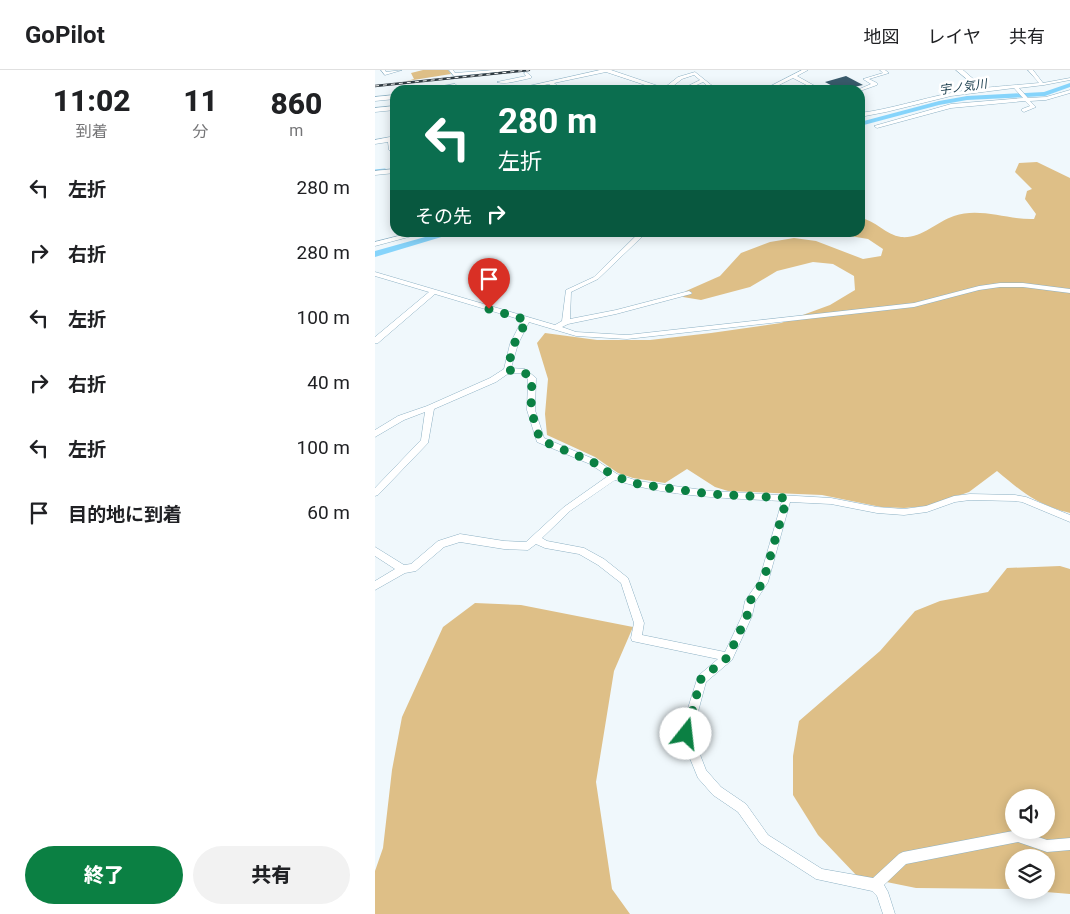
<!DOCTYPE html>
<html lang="ja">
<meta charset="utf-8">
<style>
:root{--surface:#fff;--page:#f2f2f2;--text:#202124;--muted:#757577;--line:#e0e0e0;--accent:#0b8043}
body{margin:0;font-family:Roboto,"Noto Sans JP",sans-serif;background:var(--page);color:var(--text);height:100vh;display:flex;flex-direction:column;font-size:19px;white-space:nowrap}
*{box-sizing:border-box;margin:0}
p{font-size:16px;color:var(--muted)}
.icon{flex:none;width:28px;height:28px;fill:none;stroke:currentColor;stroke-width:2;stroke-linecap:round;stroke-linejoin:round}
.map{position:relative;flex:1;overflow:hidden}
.sheet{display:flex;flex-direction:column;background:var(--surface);width:375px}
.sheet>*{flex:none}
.top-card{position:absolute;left:15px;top:15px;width:475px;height:152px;border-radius:15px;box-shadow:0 2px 12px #0003;background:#0b6e4f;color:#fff;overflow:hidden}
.tools{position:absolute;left:630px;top:719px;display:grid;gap:10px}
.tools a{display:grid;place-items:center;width:50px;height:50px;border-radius:50%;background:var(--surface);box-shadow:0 2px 12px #0003;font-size:25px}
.pin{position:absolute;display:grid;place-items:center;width:42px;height:42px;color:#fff;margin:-51px -21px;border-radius:50% 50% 50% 0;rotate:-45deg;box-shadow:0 0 5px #0007}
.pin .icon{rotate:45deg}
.me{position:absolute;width:55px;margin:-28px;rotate:16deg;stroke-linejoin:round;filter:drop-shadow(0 0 4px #0008)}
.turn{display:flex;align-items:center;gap:18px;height:105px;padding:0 25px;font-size:22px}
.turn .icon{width:65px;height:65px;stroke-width:2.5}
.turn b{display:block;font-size:35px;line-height:42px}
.then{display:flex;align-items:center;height:48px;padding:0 25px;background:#0003;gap:10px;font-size:19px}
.eta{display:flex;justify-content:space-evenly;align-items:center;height:85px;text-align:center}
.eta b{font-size:30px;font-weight:800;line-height:35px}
.action{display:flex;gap:10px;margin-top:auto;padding:10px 25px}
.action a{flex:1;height:58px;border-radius:30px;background:var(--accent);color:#fff;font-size:20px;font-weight:800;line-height:58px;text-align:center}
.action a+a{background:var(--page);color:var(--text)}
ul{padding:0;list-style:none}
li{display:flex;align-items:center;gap:15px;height:65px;padding:0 25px}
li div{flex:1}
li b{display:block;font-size:19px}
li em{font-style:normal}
header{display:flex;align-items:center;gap:30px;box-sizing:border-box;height:70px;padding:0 25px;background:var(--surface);border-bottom:1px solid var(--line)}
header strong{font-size:24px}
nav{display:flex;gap:28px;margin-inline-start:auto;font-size:18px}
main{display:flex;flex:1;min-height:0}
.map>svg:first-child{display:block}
</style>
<header>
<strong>GoPilot</strong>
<nav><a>地図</a><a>レイヤ</a><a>共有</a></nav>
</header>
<main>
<section class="sheet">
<div class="eta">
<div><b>11:02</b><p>到着</p></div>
<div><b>11</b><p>分</p></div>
<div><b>860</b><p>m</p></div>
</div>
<ul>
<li><svg class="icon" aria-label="left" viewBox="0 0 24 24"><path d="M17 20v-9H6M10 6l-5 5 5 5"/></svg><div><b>左折</b></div><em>280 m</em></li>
<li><svg class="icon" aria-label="right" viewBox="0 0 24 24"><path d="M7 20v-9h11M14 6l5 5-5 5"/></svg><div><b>右折</b></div><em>280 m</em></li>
<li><svg class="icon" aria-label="left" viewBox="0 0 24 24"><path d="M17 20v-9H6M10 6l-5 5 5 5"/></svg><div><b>左折</b></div><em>100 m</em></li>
<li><svg class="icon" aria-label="right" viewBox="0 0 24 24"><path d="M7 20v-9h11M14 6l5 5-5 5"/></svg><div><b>右折</b></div><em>40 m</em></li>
<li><svg class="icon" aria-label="left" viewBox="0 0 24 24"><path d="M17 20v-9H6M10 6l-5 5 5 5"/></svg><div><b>左折</b></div><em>100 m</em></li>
<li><svg class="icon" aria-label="arrive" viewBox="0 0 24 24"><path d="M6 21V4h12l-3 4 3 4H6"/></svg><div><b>目的地に到着</b></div><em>60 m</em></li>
</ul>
<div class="action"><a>終了</a><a>共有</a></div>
</section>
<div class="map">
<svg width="695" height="844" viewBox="0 0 695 844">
<rect width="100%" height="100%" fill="#f0f8fc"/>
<path fill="#debf87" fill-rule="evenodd" d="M 48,0 L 73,0 L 76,4 L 32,11 L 39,9 L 36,3 Z
M 662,92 L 695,108 L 695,443 C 662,435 647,422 622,401 L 594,422 L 554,436 L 529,438 L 506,437 L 447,425 L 353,421 L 340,417 L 312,399 L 290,413 L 258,408 L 243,403 L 220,387 L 172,365 L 170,344 L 173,309 L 162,273 L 170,263 L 222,270 L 275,270 L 336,263 L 406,253 L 455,235 L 480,220 L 479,206 L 458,194 L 438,192 L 402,201 L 375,217 L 326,230 L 308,227 L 311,221 L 345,206 L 366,183 L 395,172 L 419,168 L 441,171 L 488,189 L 506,186 L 508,179 L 493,169 L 457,163 L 485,162 L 485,148 C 500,150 511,165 526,167 C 546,169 561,152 579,146 C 605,137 633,150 659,149 L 661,144 L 650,129 L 652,121 L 657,119 L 640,102 L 644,93 Z
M 685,496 L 695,499 L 695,824 L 647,820 L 671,820 L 671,788 L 639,788 L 639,819 L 541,818 L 482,806 L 443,765 L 418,725 L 418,686 L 424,651 L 505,581 L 540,541 L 565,531 L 613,522 L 632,498 ZM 639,728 L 671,728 L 671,760 L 639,760 Z
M 100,533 L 146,535 L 258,557 L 239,601 L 221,712 L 237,819 L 255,844 L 0,844 L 0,801 L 8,778 L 17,700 L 27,647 L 68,557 Z"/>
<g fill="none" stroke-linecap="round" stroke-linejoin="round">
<path stroke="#86d4fb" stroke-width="1" d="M 0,100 L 10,99"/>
<path fill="#86d4fb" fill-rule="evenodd" d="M 695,13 L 695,17 L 670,26 L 592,30 L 564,35 L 485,56 L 485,52 L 564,31 L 592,26 L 669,22 Z
M 68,162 L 83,162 L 0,187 L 0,181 Z"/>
</g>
<path fill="#395b6c" d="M 471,6 L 488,15 L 465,20 L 450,12 Z"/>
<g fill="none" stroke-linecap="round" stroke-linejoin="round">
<g stroke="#8db1c4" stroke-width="1">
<path id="minor" d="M 6,0 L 10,0 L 11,2 L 27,0 L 10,5 Z
M 74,0 L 78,0 L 80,3 L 119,0 L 137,0 L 135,1 L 79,6 Z
M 225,0 L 236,0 L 289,18 L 303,7 L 320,2 L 340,18 L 336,19 L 328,12 L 311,20 L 305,20 L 325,10 L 319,5 L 307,9 L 293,20 L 285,20 L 231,2 L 179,13 L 188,20 L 183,20 L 174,14 L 145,20 L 136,20 Z
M 427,0 L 433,0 L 422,6 L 447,20 L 441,20 L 418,8 L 394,20 L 388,20 Z
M 505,0 L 510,0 L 514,3 L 494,9 L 502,13 L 502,15 L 485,21 L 485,20 L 482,20 L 496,14 L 488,9 L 508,3 Z
M 653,0 L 658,0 L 668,13 L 695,8 L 695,10 L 669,15 L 644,18 L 653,28 L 671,27 L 695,20 L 695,23 L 671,30 L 655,31 L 661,37 L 649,42 L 647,41 L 647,39 L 655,36 L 650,31 L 576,38 L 502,58 L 499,56 L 576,34 L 648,28 L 639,18 L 576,26 L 511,42 L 485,47 L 485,43 C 516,39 545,29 576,23 C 605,17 634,16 664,13 Z
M 151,2 L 156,6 L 156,8 C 145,10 131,15 122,12 L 151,6 L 149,3 Z
M 80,14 L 87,20 L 82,20 L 79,17 L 55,20 L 50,19 Z
M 20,25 L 20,29 L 0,31 L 0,27 Z
M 20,36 L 20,40 L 0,42 L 0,38 Z
M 15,67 L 20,67 L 20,71 L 18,71 L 20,81 L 14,80 L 13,72 L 0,74 L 0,70 Z
M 20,99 L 20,103 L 0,105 L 0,101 Z
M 39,162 L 52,162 L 0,176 L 0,172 Z
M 265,162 L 272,162 L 223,209 L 196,222 L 195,249 L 241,240 L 314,221 L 317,223 L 316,224 L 241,244 L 193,254 L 187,257 L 201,262 L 252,265 L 539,233 L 604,216 L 625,213 L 648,213 L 695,219 L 695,223 L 648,217 L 625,217 L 604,220 L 539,237 L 252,269 L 201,266 L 154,252 L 143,274 L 136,298 L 150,299 L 161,308 L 160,340 L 169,368 L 221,390 L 242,404 L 263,411 L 335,421 L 456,428 L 502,437 L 529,439 L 551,436 L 579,426 L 595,424 L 640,425 L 651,427 L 695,445 L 695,452 L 647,432 L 640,431 L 595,430 L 580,432 L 552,442 L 529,445 L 502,443 L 456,434 L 415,432 L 393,512 L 380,532 L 377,546 L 357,590 L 331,612 L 317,664 L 331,700 L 346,717 L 371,734 L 393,765 L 447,799 L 498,808 L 524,784 L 528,782 L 643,760 L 672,770 L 695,768 L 695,780 L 672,782 L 643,772 L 531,794 L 509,815 L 513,822 L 520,844 L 508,844 L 502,826 L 497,821 L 441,809 L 385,773 L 363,742 L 338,725 L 323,708 L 305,664 L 323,606 L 343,589 L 257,571 L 256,568 L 259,553 L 246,513 L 223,495 L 204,484 L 170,478 L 161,474 L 153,480 L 129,479 L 85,472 L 69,477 L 41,501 L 30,503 L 0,520 L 0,511 L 20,499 L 0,486 L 0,477 L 29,495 L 36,494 L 63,471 L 85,464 L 129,471 L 151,472 L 189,437 L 233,406 L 215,394 L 162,372 L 152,340 L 153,309 L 145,303 L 134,303 L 121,312 L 59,339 L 53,373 L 3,425 L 0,426 L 0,418 L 46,370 L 50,342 L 29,350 L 0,367 L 0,360 L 23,346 L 52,336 L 115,308 L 129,299 L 135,274 L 147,250 L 60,224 L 3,273 L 0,273 L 0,267 L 54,222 L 0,206 L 0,202 L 180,255 L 187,251 L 191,220 L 219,207 ZM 240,410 C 293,427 351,428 407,431 L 384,511 L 370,531 L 367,546 L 350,582 L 267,565 L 269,553 L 253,508 L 229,489 L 209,478 L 172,471 L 167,468 L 195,441 Z"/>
</g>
<g stroke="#8db1c4" stroke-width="1">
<path id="major" d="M 581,0 L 588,0 L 610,19 L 605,20 Z"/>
</g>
<use href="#minor" fill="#fff" fill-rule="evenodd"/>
<use href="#major" fill="#fff" fill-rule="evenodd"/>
<g stroke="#303b42" stroke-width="2.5">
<path id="rail" d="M 0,16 L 154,0"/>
</g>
<use href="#rail" stroke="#fff" stroke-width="1" stroke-dasharray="4" stroke-linecap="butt"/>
</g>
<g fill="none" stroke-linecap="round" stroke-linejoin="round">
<path stroke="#0b8043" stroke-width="9" stroke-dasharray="0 16.2" d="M 114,239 L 152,250 L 139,274 L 132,300 L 147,301 L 157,308 L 156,340 L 165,370 L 218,392 L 239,406 L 263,414 L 335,424 L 412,428 L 388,512 L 375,531 L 372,546 L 353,587 L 326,609 L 311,664"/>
</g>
<g text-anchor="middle" stroke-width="5" stroke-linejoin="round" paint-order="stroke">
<g font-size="12" font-style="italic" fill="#143848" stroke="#fff">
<text transform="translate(588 17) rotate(-8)" y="4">宇ノ気川</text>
</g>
</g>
</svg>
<div class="tools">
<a><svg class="icon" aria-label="sound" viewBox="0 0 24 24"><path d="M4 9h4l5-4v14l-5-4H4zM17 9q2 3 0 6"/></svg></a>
<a><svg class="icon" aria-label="layers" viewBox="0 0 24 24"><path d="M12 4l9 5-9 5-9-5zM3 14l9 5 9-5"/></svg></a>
</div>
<div class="pin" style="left:114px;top:239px;background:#d93025"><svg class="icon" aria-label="arrive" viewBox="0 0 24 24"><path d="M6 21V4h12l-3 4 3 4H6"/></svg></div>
<svg class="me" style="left:311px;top:664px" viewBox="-20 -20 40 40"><circle r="19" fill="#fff"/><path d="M0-13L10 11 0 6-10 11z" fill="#0b8043"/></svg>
<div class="top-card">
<div class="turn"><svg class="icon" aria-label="left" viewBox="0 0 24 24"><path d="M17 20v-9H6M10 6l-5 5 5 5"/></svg><div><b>280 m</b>左折</div></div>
<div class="then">その先<svg class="icon" aria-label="right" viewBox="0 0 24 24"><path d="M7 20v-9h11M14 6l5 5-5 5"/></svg></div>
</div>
</div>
</main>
